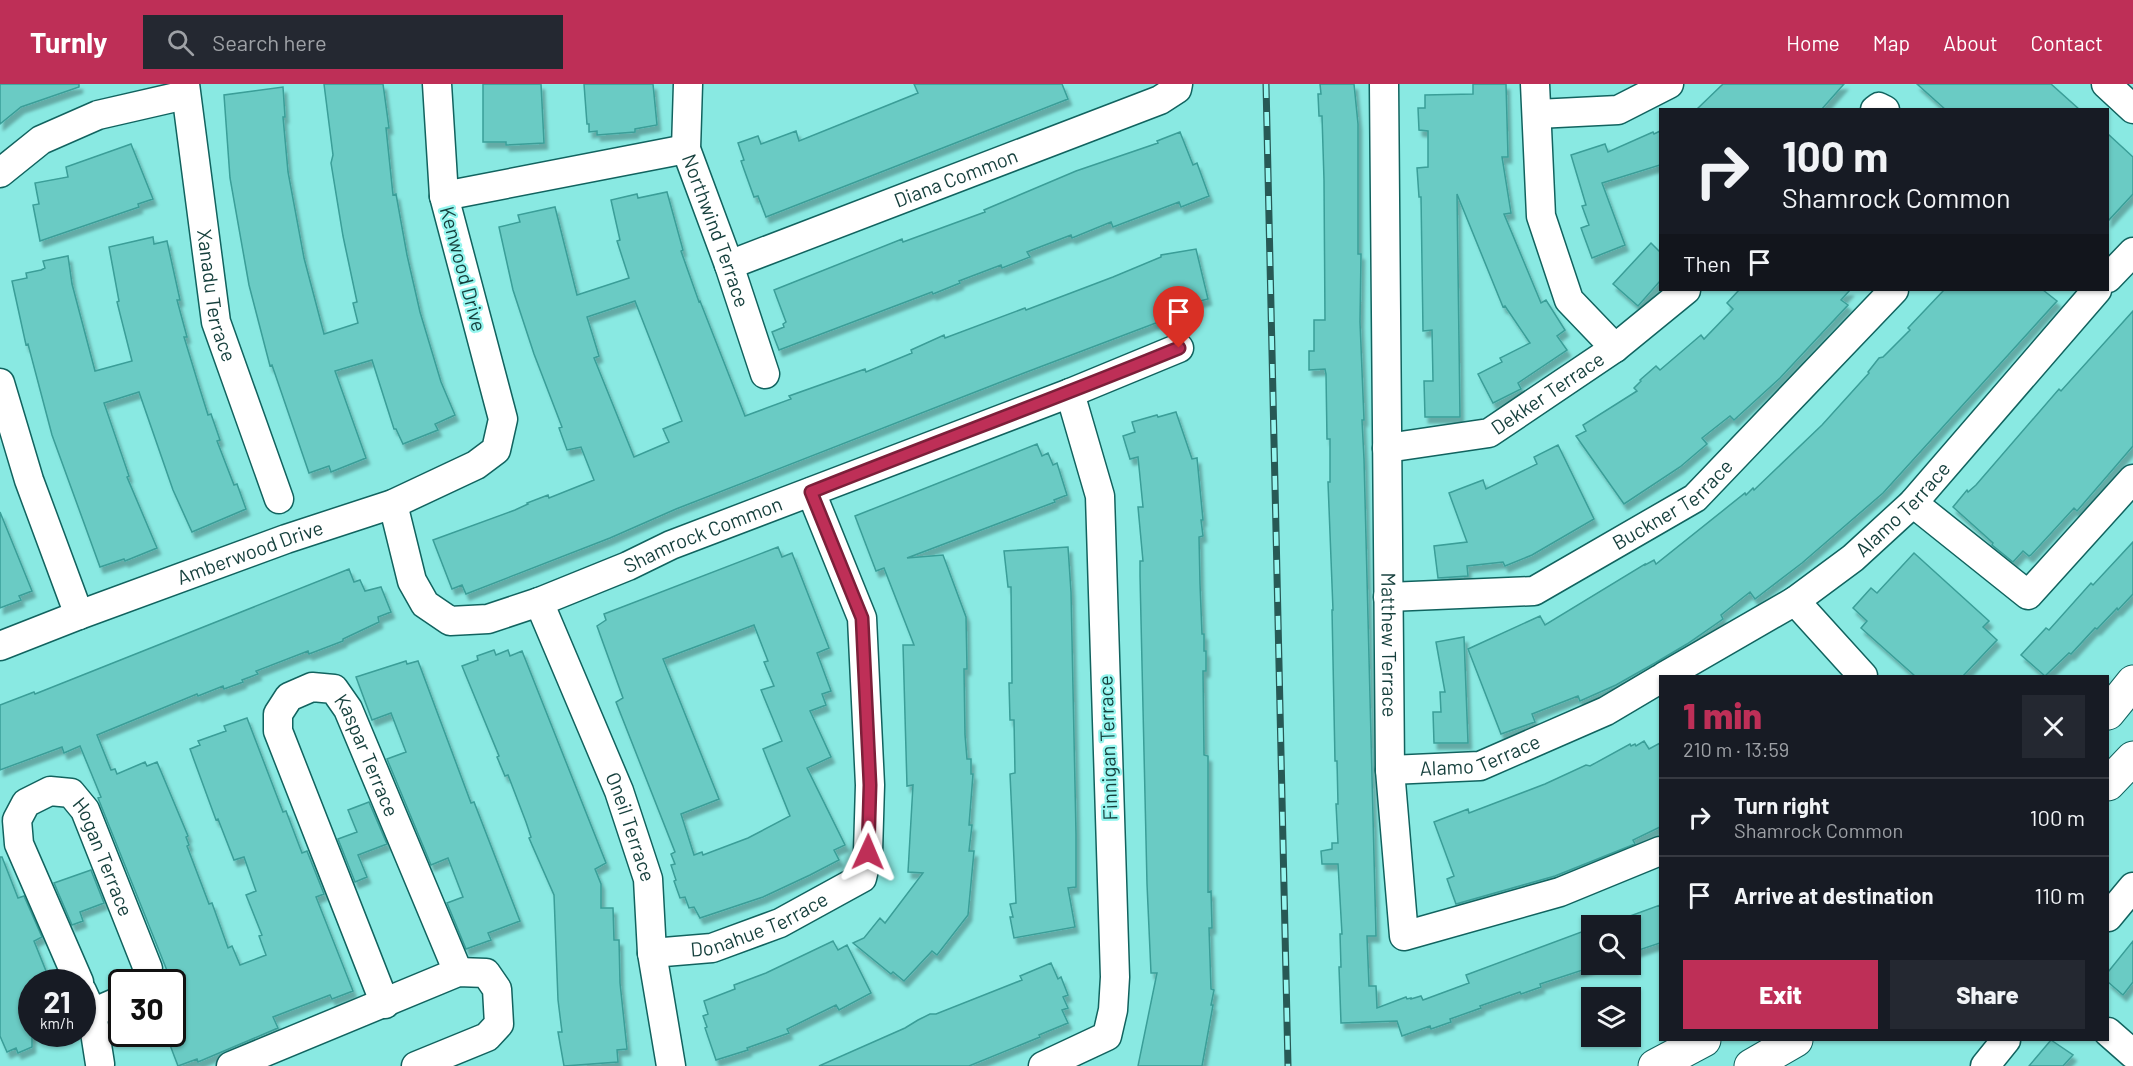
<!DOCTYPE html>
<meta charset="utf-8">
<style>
:root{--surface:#171b24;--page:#242831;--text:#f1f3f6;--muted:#9ea1a6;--line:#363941;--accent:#be2f57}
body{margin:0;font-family:Barlow,sans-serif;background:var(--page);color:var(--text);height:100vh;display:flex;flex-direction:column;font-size:22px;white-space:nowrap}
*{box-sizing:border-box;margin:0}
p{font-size:20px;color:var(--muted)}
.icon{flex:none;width:33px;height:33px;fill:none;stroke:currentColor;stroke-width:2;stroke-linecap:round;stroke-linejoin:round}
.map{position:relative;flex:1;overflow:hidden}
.details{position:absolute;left:1659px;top:591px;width:450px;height:366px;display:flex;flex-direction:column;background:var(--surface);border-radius:0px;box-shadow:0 2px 4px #0004}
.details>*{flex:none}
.guide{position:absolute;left:1659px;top:24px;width:450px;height:183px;border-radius:0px;box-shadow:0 2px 4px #0004;background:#171b24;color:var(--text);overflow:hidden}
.tools{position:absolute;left:1581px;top:831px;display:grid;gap:12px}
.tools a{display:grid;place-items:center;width:60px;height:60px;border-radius:0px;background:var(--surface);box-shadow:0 2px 4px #0004;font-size:30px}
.speed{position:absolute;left:18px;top:885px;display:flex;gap:12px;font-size:30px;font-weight:700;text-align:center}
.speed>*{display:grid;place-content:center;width:78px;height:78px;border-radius:50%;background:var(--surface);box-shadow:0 2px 4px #0004;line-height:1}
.speed small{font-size:15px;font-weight:400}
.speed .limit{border:3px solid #111;border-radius:9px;background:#fff;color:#111}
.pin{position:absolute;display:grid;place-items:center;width:51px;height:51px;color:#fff;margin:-62px -26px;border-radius:50% 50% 50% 0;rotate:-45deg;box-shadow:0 0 6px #0007}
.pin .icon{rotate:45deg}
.me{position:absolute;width:66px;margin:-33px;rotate:1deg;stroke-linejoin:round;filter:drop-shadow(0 0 4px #0008)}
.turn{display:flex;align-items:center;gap:21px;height:126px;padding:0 24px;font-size:27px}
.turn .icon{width:78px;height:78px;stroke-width:2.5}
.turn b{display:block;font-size:42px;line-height:51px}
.then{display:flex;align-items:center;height:57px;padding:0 24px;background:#0003;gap:12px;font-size:22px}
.round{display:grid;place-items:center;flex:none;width:63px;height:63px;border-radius:0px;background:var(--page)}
.headline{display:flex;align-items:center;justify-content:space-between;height:102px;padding:0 24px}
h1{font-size:36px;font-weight:800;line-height:45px;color:var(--accent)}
.cta{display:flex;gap:12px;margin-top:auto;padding:12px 24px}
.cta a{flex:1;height:69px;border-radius:0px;background:var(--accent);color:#fff;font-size:24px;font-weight:800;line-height:69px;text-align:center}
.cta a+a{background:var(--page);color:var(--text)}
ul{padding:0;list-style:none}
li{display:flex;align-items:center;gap:18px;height:78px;padding:0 24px;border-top:2px solid var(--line)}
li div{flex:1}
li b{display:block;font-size:22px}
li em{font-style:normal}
header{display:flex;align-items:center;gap:36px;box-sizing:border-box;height:84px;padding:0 30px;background:var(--accent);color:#fff}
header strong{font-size:28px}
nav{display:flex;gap:33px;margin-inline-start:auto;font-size:21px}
.search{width:420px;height:54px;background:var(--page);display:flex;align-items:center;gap:15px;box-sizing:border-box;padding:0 21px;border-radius:0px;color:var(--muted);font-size:22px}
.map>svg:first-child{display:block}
</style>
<header>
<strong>Turnly</strong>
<div class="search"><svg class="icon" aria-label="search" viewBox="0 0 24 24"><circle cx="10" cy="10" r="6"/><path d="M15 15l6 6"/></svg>Search here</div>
<nav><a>Home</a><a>Map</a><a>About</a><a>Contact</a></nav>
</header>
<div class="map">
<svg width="2133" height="982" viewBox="0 0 2133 982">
<defs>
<filter id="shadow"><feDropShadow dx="3.5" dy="6" stdDeviation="1.5" flood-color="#0004"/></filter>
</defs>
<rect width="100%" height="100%" fill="#89e9e2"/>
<path fill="#6bcbc4" stroke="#3a9e98" stroke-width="1.5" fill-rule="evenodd" filter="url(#shadow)" d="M 0,0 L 79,0 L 79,3 L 21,23 L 0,40 Z
M 324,0 L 383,0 L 389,44 L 386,44 L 393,111 L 396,110 L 407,171 L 420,228 L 441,298 L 455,331 L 435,340 L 438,346 L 403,360 L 396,345 L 394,345 L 372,276 L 335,287 L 366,374 L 331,388 L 329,382 L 309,389 L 272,281 L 270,282 L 249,201 L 230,94 L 224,11 L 283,3 L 285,33 L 283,33 L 288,88 L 304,174 L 324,250 L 358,239 L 353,219 L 357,218 L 343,152 L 331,79 L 333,71 Z
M 483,0 L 541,0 L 544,59 L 506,61 L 506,58 L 483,58 Z
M 584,0 L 653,0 L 657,41 L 635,45 L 635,48 L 597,51 L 597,47 L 589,48 L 589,40 L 587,40 Z
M 914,0 L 1062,0 L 1068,15 L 766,133 L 758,112 L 754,113 L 741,77 L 744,76 L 738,59 L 758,52 L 761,60 L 796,47 L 799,57 L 918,9 Z
M 1320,0 L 1354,0 L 1358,40 L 1358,170 L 1361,170 L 1360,238 L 1364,336 L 1362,336 L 1364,375 L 1376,852 L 1367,852 L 1369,902 L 1376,902 L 1377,924 L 1406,913 L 1407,915 L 1411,914 L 1411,915 L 1421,912 L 1423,916 L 1469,899 L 1466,891 L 1592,844 L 1592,883 L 1540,900 L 1541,903 L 1521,910 L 1520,908 L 1480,922 L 1481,924 L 1450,935 L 1451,938 L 1431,945 L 1430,942 L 1402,952 L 1397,937 L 1341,939 L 1339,883 L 1341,883 L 1340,850 L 1342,850 L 1338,780 L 1322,780 L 1321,767 L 1332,765 L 1332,759 L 1338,759 L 1336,720 L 1338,720 L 1337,677 L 1335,677 L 1332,526 L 1333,526 L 1328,398 L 1330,398 L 1330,355 L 1327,355 L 1326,290 L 1325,285 L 1309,286 L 1309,267 L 1314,267 L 1314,236 L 1325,236 L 1324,96 L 1322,32 L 1319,32 L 1318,10 L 1321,10 Z
M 1473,0 L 1506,0 L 1508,73 L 1502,73 L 1511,129 L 1504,130 L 1541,219 L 1546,216 L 1565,246 L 1557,252 L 1567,266 L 1518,299 L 1521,305 L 1493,319 L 1478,290 L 1502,278 L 1500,274 L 1530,259 L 1505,222 L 1503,223 L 1457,110 L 1460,333 L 1425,333 L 1424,297 L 1433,297 L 1432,246 L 1423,247 L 1421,113 L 1419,113 L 1417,84 L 1428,83 L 1428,47 L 1419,46 L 1418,24 L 1425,24 L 1425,11 L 1473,10 Z
M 1723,0 L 1844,0 L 1821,26 L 1696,26 Z
M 1917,0 L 2051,0 L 2080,26 L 1946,26 Z
M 1660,47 L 1660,81 L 1602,99 L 1625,161 L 1592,174 L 1581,144 L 1589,141 L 1582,122 L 1586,121 L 1571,71 L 1605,60 L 1608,68 L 1653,48 L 1654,50 Z
M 1180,48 L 1193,81 L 1197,79 L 1209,112 L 1181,123 L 1179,118 L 1113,143 L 1111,138 L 1072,154 L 1071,151 L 1027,168 L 1030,173 L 1002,184 L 1001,181 L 959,197 L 960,199 L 933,210 L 932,208 L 779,266 L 772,248 L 784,243 L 783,240 L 786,238 L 774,206 L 902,155 L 903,158 L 985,128 L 984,126 L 1076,87 L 1158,59 L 1157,57 Z
M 2108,50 L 2133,73 L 2133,110 L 2108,137 Z
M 131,60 L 153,115 L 138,120 L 139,123 L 40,157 L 33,121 L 39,120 L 35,99 L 68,93 L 66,83 Z
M 667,108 L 683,166 L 681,167 L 699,218 L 700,217 L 745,332 L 791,315 L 789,312 L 865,285 L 866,288 L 912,269 L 911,266 L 944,251 L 945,254 L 1025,224 L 1026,226 L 1113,193 L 1161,173 L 1161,171 L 1196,165 L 1208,215 L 1196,218 L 1198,227 L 1169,234 L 1024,289 L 676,425 L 610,454 L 466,510 L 462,501 L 452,505 L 433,456 L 515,426 L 528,420 L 527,419 L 548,411 L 549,414 L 594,396 L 581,363 L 567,366 L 559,344 L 562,343 L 534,270 L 513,206 L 499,143 L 520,138 L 518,131 L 555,123 L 577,211 L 629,194 L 617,157 L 620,156 L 611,116 L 637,110 L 638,114 ZM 635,217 L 682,337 L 663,345 L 669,358 L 634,373 L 594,274 L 599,272 L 587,233 Z
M 153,153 L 154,160 L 167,157 L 180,216 L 177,216 L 187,253 L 184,253 L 198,299 L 208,331 L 211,330 L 220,356 L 217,357 L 234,401 L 237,400 L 246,425 L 192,448 L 173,406 L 139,308 L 104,319 L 129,392 L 127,393 L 157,464 L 125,477 L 124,475 L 100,483 L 52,351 L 28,260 L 26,261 L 12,197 L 27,194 L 26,189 L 41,186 L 45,184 L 43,177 L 68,172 L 72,200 L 95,287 L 132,277 L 117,218 L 119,217 L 109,163 Z
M 1651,159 L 1660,168 L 1660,197 L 1638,222 L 1613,200 Z
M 1739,206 L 1850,206 L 1841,216 L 1848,221 L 1780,294 L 1734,336 L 1730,332 L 1702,354 L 1707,360 L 1680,383 L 1624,420 L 1576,352 L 1586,347 L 1583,341 L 1637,307 L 1634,304 L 1641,297 L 1640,296 L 1656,282 L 1660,286 L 1701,251 L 1704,255 L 1733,225 L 1727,219 Z
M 1944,206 L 2043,206 L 2057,217 L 1883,409 L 1802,479 L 1755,515 L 1750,508 L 1721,531 L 1723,535 L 1687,560 L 1655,579 L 1616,601 L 1580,617 L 1578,612 L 1532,630 L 1535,638 L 1501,650 L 1468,565 L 1540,532 L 1545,541 L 1645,480 L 1645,481 L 1654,476 L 1656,480 L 1745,409 L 1746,411 L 1753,404 L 1754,406 L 1822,341 L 1869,289 L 1868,288 L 1879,274 L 1883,273 L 1910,246 L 1908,244 Z
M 2133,227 L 2133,362 L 2077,427 L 2074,424 L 2031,471 L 2029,472 L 2023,467 L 2013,478 L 1992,461 L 1993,459 L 1953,423 L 1967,406 L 1968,408 L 1976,401 L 2059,305 L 2061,307 Z
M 1176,328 L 1192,375 L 1197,374 L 1203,436 L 1201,436 L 1203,452 L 1199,453 L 1200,500 L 1202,550 L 1204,550 L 1204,567 L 1206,567 L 1206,587 L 1203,587 L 1204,671 L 1208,672 L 1208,808 L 1211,807 L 1212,844 L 1209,844 L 1211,905 L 1214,906 L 1211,921 L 1213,921 L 1202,982 L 1138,982 L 1157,889 L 1151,889 L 1147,800 L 1140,492 L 1140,477 L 1143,477 L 1138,423 L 1143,423 L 1138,373 L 1130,375 L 1123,352 L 1135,348 L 1132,338 L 1157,331 L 1158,333 Z
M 1037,360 L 1042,372 L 1048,369 L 1053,381 L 1057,379 L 1067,411 L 1054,416 L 1055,418 L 907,474 L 943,471 L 966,533 L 967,585 L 964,585 L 965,651 L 967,675 L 971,675 L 971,690 L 973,690 L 969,741 L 972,741 L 969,767 L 974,767 L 968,831 L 937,871 L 932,867 L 904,897 L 893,888 L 891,890 L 853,859 L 864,854 L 880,834 L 885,839 L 923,789 L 908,788 L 913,701 L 907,702 L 903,561 L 914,561 L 884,484 L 876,487 L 855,432 Z
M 1558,361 L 1594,435 L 1532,471 L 1505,482 L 1503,478 L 1467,482 L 1468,492 L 1438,494 L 1434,462 L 1467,458 L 1449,409 L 1483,396 L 1486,405 L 1537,380 L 1534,373 Z
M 0,428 L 32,507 L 19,512 L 21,516 L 0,524 Z
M 2133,458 L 2133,510 L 2118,526 L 2117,524 L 2097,545 L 2095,544 L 2071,570 L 2069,569 L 2045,592 L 2021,571 L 2046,544 L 2049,546 L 2091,499 L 2093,501 Z
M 778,463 L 782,473 L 792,469 L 829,564 L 817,569 L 831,607 L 822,610 L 826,621 L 810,627 L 831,673 L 807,684 L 845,761 L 834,766 L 839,776 L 810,791 L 763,813 L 700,834 L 694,823 L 689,824 L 685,813 L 680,814 L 674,797 L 676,796 L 671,781 L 675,780 L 671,770 L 675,768 L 616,618 L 623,614 L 597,542 L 606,536 L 604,530 ZM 754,541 L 768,577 L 764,578 L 774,602 L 761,606 L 782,657 L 763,665 L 790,732 L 748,754 L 703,771 L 702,768 L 694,771 L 681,730 L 719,715 L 663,575 Z
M 1068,463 L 1071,508 L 1076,750 L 1076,803 L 1068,804 L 1075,843 L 1014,854 L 1010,833 L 1013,833 L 1010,820 L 1016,819 L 1010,690 L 1015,689 L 1014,636 L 1010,636 L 1009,599 L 1012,599 L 1011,503 L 1008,503 L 1004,467 Z
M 1914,469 L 1989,537 L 1983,543 L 1997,556 L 1963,592 L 1915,592 L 1861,544 L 1867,537 L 1853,524 L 1871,504 L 1877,509 Z
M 349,485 L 354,498 L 360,496 L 365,507 L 381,503 L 391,528 L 378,533 L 379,538 L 343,555 L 343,557 L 309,570 L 308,567 L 256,587 L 258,590 L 242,596 L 243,598 L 224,605 L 223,602 L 198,612 L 197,610 L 97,651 L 111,686 L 115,685 L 117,690 L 145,678 L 147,682 L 157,678 L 188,752 L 186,753 L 189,761 L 187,762 L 209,820 L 212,819 L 228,864 L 232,862 L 240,881 L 266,871 L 259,852 L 262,851 L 246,811 L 256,807 L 244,773 L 234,776 L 218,735 L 216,736 L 190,665 L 200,661 L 198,657 L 226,647 L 224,642 L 247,634 L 283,728 L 286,727 L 302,769 L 307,767 L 324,810 L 316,813 L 353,907 L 332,915 L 330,911 L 273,933 L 278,944 L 198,978 L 197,975 L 178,982 L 170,961 L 175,959 L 172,954 L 172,916 L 178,914 L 98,714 L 101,713 L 80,662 L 64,669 L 62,663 L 0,686 L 0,621 L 34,608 L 35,610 Z
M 1464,553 L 1468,659 L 1434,659 L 1433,628 L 1441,628 L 1440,608 L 1445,608 L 1436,558 Z
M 494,566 L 496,571 L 508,566 L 510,572 L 522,567 L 606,779 L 595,785 L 601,800 L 601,824 L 613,824 L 614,856 L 619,856 L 620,899 L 627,965 L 617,966 L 618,978 L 564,982 L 558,948 L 562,948 L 558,916 L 554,811 L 529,754 L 531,753 L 526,738 L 508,691 L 505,692 L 497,673 L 499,672 L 462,582 L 478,576 L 477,572 Z
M 406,577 L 407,580 L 418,577 L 471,719 L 474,718 L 520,837 L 488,849 L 491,856 L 466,865 L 447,819 L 463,813 L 448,774 L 431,781 L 387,675 L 406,668 L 391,629 L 372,636 L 356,593 Z
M 1644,657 L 1649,665 L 1660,659 L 1660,743 L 1633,756 L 1635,760 L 1555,792 L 1456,820 L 1447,795 L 1454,792 L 1434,738 L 1468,725 L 1469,729 L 1545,700 L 1586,681 L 1590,682 L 1630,660 L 1631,662 L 1635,660 L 1636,662 Z
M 369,718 L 387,760 L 358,771 L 367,793 L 355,798 L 338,755 L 357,748 L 348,726 Z
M 0,773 L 2,773 L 18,814 L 24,812 L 42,853 L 34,857 L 46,887 L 44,888 L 48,898 L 32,898 L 32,963 L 18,969 L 16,964 L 7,968 L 0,952 Z
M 91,786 L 104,819 L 80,828 L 83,837 L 72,841 L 54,799 Z
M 1660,821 L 1660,859 L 1630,869 L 1630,832 Z
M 833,857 L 838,866 L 847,861 L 871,909 L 839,926 L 836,921 L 787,945 L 789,949 L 747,964 L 748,966 L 716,976 L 705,944 L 707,943 L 703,932 L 708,930 L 704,917 L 735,905 L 734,901 L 766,889 Z
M 2133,857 L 2133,898 L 2123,911 L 2108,898 L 2108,888 Z
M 1051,879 L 1058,895 L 1061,893 L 1068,911 L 1063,913 L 1068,924 L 1062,926 L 1068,939 L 1039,951 L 1040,953 L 969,982 L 819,982 L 905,944 L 918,936 L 930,930 L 936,930 L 1022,896 L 1020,892 Z
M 2051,956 L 2073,971 L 2063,982 L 2029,982 Z"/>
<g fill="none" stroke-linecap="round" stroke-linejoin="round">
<g stroke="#11635f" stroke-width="31">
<g id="minor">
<path id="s1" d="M 185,0 L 216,238 L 279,415"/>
<path id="s2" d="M 688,0 L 686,65 L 729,181 L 765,290"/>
<path id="s3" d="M 1384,0 L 1390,686 L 1404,852 L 1560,808 L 1660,767"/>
<path d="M 1535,0 L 1541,132 L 1569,216 L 1615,264"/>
<path d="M 2106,0 L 2133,25"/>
<path d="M 1875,26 L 1879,23 L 1885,26"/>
<path d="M 1537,30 L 1618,26 L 1669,0"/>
<path d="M 0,89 L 41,56 L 98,31 L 185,11"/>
<path d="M 444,112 L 686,65"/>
<path id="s4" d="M 729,181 L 1160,16 L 1177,5 L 1178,0"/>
<path d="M 2108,194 L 2133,168"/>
<path d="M 0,299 L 29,396 L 79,531"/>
<path id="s5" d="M 1387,364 L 1489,349 L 1615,264 L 1686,206"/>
<path d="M 1913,419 L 2028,511 L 2133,395"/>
<path id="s6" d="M 393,420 L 412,497 L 425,520 L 450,537 L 488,535 L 539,518 L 628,482 L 671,461 L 1070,309 L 1179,264"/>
<path id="s7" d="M 1388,513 L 1534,507 L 1695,414 L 1894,206"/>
<path d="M 1795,517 L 1863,592"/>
<path id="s8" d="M 539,518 L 619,707 L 648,795 L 652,869 L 671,982"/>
<path id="s9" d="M 0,562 L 79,531 L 286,455 L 393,420 L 476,381 L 496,366 L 503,335 L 444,112 L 437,0"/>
<path id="s10" d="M 1665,592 L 1795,517 L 1853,474 L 1913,419 L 2097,206"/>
<path id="s11" d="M 1390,686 L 1480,682 L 1606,627 L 1660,595"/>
<path d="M 2108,833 L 2133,803"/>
<path id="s12" d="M 652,869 L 712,864 L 780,839 L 862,794 L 868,768 L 870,701 L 862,534 L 811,408"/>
<path id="s13" d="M 79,898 L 19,760 L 17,736 L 26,719 L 50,707 L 71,709 L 85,726 L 148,885 L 146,898"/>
<path d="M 82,907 L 92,929 L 122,916"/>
<path id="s14" d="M 385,920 L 278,647 L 278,630 L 289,613 L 312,603 L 334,605 L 348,625 L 458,888"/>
<path d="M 92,929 L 100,980"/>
<path d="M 2108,948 L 2133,970"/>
<path d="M 231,982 L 458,888 L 486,889 L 497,905 L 499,940 L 487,953 L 416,982"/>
<path d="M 1043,982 L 1107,952 L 1113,926 L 1115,893 L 1100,412 L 1070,309"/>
<path d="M 1985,982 L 2006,956"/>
</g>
</g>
<g stroke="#11635f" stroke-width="35">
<path id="secondary" d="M 2108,629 L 2133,598
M 2108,700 L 2133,674
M 1655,982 L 1704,956
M 1751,982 L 1796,956"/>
</g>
<use href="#minor" stroke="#fff" stroke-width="28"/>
<use href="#secondary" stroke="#fff" stroke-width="33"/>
<g stroke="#275955" stroke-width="7">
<path id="rail" d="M 1266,0 L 1288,982"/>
</g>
<use href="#rail" stroke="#96f6ef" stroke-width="4.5" stroke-dasharray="14" stroke-linecap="butt"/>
</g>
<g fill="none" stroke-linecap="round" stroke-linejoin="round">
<g stroke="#7c1f39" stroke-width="15">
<path id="route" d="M 868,768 L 870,701 L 862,534 L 811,408 C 934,359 1057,314 1179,264"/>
</g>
<use href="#route" stroke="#be2f57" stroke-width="10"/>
</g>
<g text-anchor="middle" stroke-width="4.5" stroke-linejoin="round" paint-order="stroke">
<g font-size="20" fill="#153f3c" stroke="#96f6ef">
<text dy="7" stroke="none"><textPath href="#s4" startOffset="243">Diana Common</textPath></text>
<text dy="7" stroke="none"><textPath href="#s2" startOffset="152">Northwind Terrace</textPath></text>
<text transform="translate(463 185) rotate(75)" y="7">Kenwood Drive</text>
<text dy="7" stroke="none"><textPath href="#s1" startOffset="214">Xanadu Terrace</textPath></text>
<text dy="7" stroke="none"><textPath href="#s5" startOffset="174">Dekker Terrace</textPath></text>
<text dy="7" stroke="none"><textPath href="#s7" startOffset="310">Buckner Terrace</textPath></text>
<text dy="7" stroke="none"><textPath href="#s10" startOffset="292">Alamo Terrace</textPath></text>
<text dy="7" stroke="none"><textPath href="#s6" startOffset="405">Shamrock Common</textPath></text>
<text dy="7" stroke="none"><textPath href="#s9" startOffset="267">Amberwood Drive</textPath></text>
<text dy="7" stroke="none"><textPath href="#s3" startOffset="561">Matthew Terrace</textPath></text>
<text transform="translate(1108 664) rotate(-92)" y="7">Finnigan Terrace</text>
<text dy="7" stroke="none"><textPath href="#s11" startOffset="92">Alamo Terrace</textPath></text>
<text dy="7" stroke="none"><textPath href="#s14" startOffset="452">Kaspar Terrace</textPath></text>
<text dy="7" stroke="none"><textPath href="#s8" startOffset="243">Oneil Terrace</textPath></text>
<text dy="7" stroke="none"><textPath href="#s13" startOffset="314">Hogan Terrace</textPath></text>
<text dy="7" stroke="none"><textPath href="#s12" startOffset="112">Donahue Terrace</textPath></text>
</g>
</g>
</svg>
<div class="tools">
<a><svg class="icon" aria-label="search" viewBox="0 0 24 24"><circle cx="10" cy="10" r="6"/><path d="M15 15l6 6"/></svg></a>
<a><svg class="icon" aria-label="layers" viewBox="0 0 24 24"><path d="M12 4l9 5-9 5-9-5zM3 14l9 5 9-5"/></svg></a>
</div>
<div class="speed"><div>21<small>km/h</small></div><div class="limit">30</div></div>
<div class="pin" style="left:1179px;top:264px;background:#d93025"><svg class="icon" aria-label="arrive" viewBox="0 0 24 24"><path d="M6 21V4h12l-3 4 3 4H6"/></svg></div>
<svg class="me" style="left:868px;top:768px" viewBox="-20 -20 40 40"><path d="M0-17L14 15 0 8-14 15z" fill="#be2f57" stroke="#fff" stroke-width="4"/></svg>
<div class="guide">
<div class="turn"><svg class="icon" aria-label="right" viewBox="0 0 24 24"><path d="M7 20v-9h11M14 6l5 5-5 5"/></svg><div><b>100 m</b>Shamrock Common</div></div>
<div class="then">Then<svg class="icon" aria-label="arrive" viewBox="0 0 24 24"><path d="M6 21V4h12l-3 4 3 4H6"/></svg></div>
</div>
<section class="details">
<div class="headline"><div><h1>1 min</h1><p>210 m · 13:59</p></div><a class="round"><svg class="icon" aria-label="close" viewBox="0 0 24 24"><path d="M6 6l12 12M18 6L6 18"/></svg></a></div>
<ul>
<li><svg class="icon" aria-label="right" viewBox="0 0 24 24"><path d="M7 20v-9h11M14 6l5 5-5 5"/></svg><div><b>Turn right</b><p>Shamrock Common</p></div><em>100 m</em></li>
<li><svg class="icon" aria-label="arrive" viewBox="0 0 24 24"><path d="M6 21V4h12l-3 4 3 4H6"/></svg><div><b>Arrive at destination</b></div><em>110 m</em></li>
</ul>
<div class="cta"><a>Exit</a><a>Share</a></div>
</section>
</div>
